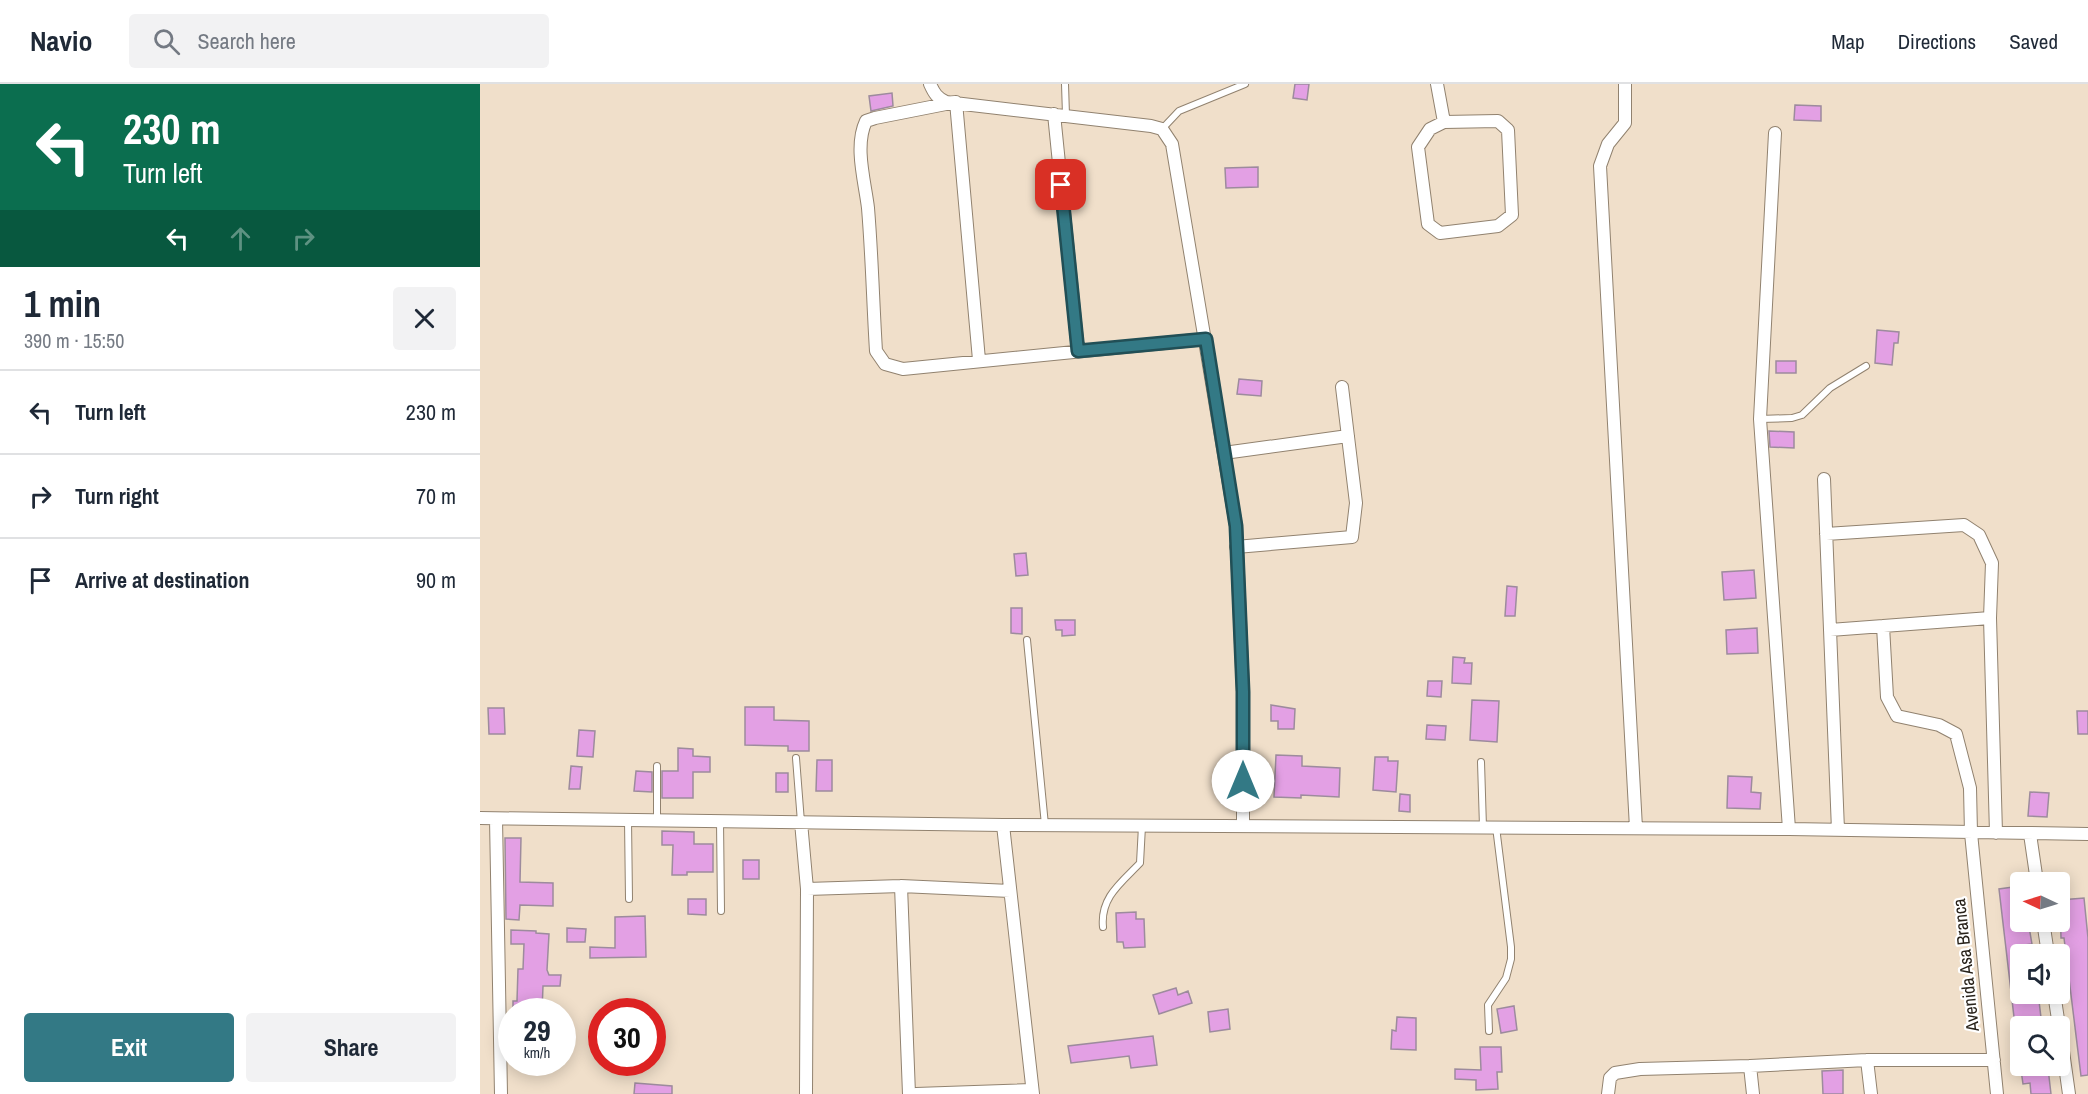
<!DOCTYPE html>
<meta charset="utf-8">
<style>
:root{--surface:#fff;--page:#f2f2f3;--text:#1f2937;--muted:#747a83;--line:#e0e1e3;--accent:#337985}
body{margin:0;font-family:"Archivo Narrow",sans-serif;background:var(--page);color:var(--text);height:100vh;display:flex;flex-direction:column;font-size:22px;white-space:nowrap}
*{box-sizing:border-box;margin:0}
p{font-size:20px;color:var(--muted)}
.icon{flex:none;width:33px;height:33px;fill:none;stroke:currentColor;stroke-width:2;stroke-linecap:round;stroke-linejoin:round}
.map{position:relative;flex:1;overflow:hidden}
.sheet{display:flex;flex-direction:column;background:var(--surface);width:480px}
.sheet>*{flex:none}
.guide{background:#0b6e4f;color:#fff;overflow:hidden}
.needle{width:39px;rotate:274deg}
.controls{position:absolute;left:1530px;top:788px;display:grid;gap:12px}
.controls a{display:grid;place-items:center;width:60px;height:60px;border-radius:6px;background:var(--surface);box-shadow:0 3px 15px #0003;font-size:30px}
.speed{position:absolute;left:18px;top:914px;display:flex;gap:12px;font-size:30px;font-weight:700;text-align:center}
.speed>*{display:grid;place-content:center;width:78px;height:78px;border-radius:50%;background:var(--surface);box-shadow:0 3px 15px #0003;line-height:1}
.speed small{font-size:15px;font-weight:400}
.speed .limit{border:9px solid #d22;background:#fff;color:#111}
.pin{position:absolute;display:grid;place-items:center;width:51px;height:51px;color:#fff;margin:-26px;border-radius:12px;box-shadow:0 3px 9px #0006}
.me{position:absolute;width:66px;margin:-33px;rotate:0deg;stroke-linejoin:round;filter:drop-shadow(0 0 4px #0008)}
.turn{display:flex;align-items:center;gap:21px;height:126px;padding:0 24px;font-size:27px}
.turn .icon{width:78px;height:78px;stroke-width:2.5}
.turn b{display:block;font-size:42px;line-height:51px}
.lanes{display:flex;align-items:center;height:57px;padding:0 24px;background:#0003;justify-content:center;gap:30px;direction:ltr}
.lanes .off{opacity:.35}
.round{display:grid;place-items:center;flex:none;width:63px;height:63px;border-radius:6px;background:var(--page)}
.headline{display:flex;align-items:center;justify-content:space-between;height:102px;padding:0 24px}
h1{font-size:36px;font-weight:800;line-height:45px}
.cta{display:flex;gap:12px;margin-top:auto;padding:12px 24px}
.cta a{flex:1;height:69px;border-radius:6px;background:var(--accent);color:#fff;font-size:24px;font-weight:800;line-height:69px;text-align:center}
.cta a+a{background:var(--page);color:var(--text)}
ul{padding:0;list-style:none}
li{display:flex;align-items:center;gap:18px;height:84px;padding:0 24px;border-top:2px solid var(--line)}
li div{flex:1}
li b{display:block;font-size:22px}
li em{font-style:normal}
header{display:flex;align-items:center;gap:36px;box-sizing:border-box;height:84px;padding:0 30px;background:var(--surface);border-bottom:2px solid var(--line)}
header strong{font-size:28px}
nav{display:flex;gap:33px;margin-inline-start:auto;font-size:21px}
.search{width:420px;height:54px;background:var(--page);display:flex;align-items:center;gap:15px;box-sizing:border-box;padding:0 21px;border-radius:6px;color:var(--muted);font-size:22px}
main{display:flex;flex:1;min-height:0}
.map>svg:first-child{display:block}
</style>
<header>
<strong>Navio</strong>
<div class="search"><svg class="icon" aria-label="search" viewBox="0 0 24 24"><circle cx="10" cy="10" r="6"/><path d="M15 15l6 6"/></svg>Search here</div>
<nav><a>Map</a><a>Directions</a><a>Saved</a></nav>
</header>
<main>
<section class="sheet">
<div class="guide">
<div class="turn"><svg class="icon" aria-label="left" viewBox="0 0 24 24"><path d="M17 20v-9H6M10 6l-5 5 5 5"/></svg><div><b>230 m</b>Turn left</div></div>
<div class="lanes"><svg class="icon" aria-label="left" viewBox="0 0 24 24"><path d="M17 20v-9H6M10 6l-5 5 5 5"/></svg><svg class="icon off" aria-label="ahead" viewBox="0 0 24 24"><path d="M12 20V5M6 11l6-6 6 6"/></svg><svg class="icon off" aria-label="right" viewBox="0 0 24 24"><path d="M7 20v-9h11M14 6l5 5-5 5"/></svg></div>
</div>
<div class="headline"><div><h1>1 min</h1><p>390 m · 15:50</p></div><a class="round"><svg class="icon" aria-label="close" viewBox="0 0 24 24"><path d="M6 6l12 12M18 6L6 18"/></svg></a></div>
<ul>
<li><svg class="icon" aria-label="left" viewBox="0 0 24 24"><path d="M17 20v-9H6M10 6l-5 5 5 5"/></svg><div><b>Turn left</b></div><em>230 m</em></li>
<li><svg class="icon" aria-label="right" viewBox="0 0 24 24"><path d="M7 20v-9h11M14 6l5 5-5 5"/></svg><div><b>Turn right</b></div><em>70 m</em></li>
<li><svg class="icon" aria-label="arrive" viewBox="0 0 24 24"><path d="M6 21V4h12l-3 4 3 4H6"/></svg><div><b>Arrive at destination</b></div><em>90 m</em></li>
</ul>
<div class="cta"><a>Exit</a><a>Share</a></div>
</section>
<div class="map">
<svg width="1608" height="1010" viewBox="0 0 1608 1010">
<rect width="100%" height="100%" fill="#f0dfca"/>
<path fill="#e3a0e4" stroke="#9d8b9d" stroke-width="1.5" d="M 815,0 L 829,0 L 827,16 L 813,14 Z
M 412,9 L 413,22 L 391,27 L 389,12 Z
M 1315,21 L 1341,22 L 1341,37 L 1314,36 Z
M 778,83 L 778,103 L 746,104 L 745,84 Z
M 1397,246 L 1419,248 L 1418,259 L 1414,259 L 1412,281 L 1395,279 Z
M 1296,277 L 1316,277 L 1316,289 L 1296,289 Z
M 759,295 L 782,297 L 781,312 L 757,310 Z
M 1289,347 L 1314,348 L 1314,364 L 1290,363 Z
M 546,469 L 548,491 L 536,492 L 534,470 Z
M 1274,486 L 1276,514 L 1244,516 L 1242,488 Z
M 1027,502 L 1037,503 L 1035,532 L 1025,532 Z
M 531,524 L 542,524 L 542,550 L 531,549 Z
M 575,536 L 595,536 L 595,551 L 582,552 L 582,546 L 576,546 Z
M 1277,544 L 1278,569 L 1247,570 L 1246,546 Z
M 973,573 L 985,574 L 984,579 L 992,579 L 991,600 L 972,599 Z
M 948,597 L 962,597 L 961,613 L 947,612 Z
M 992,616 L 1019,617 L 1017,658 L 990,656 Z
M 791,621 L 815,625 L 814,645 L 798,645 L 798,637 L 791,637 Z
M 265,623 L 294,623 L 294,636 L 329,637 L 329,667 L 308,667 L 308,662 L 265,661 Z
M 8,624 L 24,624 L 25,650 L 9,650 Z
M 1597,627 L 1608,627 L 1608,650 L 1598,650 Z
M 947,641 L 966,642 L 965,656 L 946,655 Z
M 99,646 L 115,647 L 113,673 L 97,672 Z
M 198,664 L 213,665 L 213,672 L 230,673 L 230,688 L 213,688 L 213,714 L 182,714 L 182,687 L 198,687 Z
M 796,671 L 822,672 L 822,682 L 860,684 L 859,713 L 821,711 L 821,714 L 794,713 Z
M 895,673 L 908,673 L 908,677 L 918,677 L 916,708 L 893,706 Z
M 337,676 L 352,676 L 352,707 L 336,707 Z
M 91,682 L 102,683 L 100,705 L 89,705 Z
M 156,687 L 172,688 L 172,708 L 154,707 Z
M 296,689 L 308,689 L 308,708 L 296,708 Z
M 1248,692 L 1272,693 L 1271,708 L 1281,709 L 1280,725 L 1247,724 Z
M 1550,708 L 1569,709 L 1567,733 L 1548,732 Z
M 920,710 L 930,711 L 930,728 L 919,727 Z
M 182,747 L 214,748 L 214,760 L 233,760 L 233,788 L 207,788 L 207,791 L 192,791 L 193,761 L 182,761 Z
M 25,754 L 41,754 L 40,798 L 73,799 L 73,822 L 40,821 L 39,836 L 26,835 Z
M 263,776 L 279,776 L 279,795 L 263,795 Z
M 1540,802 L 1540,837 L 1548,837 L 1552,860 L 1545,861 L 1546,870 L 1540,870 L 1540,909 L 1551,909 L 1552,918 L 1559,917 L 1562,942 L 1536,942 L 1534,933 L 1519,805 Z
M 1604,814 L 1608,854 L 1608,991 L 1601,992 L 1584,854 L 1581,854 L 1580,816 Z
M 208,815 L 226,815 L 226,831 L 208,830 Z
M 656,828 L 656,835 L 664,835 L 665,863 L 644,864 L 643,858 L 637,858 L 636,829 Z
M 165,832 L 166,873 L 110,874 L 110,863 L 135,864 L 135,833 Z
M 87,844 L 106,845 L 105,858 L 87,858 Z
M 31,846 L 56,847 L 56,849 L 69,850 L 67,886 L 69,891 L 81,891 L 80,902 L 63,902 L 62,927 L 33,927 L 33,917 L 37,917 L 38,885 L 43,885 L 44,860 L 31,860 Z
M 696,904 L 698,911 L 708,907 L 712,919 L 679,930 L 673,911 Z
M 1034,922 L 1037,946 L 1021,949 L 1017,925 Z
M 748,925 L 750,945 L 730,948 L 728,928 Z
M 917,933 L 936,934 L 936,966 L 911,965 L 912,946 L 916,947 Z
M 673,952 L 677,981 L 651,984 L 649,972 L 591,979 L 588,962 Z
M 1000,963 L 1021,963 L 1022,988 L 1017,988 L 1018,1005 L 996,1006 L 996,996 L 975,995 L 975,985 L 1001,986 Z
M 1568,984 L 1571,1010 L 1551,1010 L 1550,999 L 1543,1000 L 1541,986 Z
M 1363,986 L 1363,1010 L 1343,1010 L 1342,987 Z
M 155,999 L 192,1002 L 192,1010 L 154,1010 Z"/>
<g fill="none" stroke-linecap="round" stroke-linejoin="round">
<g stroke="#91826f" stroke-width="8">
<path id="service" d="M 585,0 L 586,31
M 682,45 L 699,27 L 765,0
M 1280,335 L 1312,334 L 1322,331 L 1350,304 L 1386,282
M 547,556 L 565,741
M 316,674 L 321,738
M 1001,678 L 1003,743
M 148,736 L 149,815
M 177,736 L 177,682
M 240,737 L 241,827
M 623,843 C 620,813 642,798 660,779 L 662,742
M 1009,947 L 1008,921 L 1026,894 L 1031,875 L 1031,863 L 1016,743"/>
</g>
<g stroke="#91826f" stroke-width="14">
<path id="minor" d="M 450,0 C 454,9 457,14 466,18 L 671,42 L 682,45 L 692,60 L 756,442 L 763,608 L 763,741
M 957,0 L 964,38
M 1145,0 L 1145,39 L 1128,60 L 1120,82 L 1156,744
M 574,30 L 598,267
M 1018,37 L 1028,46 L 1032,131 L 1018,142 L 960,149 L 948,140 L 938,63 L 950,45 L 964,38 Z
M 1295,49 L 1280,335 L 1309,745
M 499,276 L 476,18 L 395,34 L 386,37 C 374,62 385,98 388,124 C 392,172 393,219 396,267 L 405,280 L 423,285 L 725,255
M 744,369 L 868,352
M 1344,395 L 1358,746
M 1346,450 L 1484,441 L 1499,451 L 1512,479 L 1510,534 L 1516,749
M 756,463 L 872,453 L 876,419 L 862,303
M 1403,542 L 1407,613 L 1417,632 L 1459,641 L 1476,650 L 1490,704 L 1491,749 L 1517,1010
M 1350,546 L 1510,534
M 0,734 L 523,741 L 1309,745 L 1608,750
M 16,735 L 21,1010
M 321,738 L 327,805 L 326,1010
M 523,741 L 553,1010
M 1550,750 L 1557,798
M 421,802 L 429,1010
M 327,805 L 421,802 L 530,807
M 1563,837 L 1568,870
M 1574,909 L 1579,942
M 1580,946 L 1589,1010
M 1387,976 L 1391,1010
M 1270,982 L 1273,1010
M 436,1010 L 552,1006
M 1128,1010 L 1130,994 L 1135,989 L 1160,985 L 1270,982 L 1387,976 L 1514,976"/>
</g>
<use href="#service" stroke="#fff" stroke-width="6"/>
<use href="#minor" stroke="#fff" stroke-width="12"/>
</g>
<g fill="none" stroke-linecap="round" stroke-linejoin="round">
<g stroke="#214f56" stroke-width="15">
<path id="route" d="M 581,101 L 598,267 L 726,255 L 756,442 L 763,608 L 763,697"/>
</g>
<use href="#route" stroke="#337985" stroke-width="10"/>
</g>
<g text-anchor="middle" stroke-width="4.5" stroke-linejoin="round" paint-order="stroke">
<g font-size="18" fill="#28221a" stroke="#fff">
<text transform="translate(1486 881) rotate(-96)" y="6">Avenida Asa Branca</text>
</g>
</g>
</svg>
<div class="controls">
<a><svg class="needle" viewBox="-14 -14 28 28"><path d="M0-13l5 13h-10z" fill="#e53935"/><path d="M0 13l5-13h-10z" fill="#747a83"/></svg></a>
<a><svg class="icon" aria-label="sound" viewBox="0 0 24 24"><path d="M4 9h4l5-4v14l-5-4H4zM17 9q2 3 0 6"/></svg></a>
<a><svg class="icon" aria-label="search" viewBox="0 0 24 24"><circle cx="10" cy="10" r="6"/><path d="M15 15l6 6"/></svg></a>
</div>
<div class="speed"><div>29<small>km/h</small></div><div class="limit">30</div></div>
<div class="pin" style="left:581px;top:101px;background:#d93025"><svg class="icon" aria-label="arrive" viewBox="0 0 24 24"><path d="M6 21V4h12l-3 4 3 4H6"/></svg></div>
<svg class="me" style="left:763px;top:697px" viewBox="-20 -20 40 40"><circle r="19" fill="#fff"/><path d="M0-13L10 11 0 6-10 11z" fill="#337985"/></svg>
</div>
</main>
